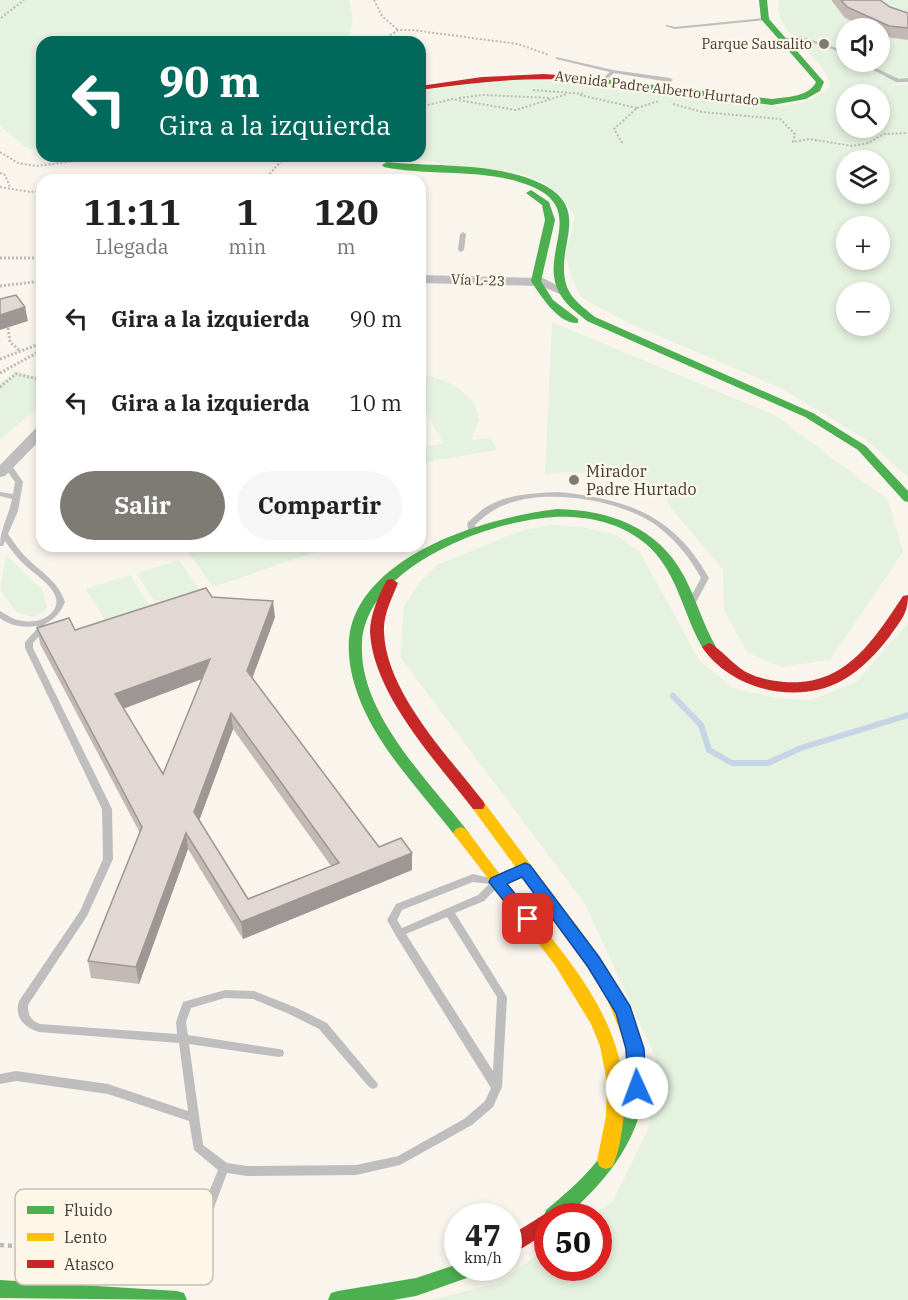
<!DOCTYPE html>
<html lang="es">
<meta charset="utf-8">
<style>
:root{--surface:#fff;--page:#f6f6f6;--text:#222;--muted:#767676;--accent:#7e7b75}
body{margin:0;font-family:"IBM Plex Serif",serif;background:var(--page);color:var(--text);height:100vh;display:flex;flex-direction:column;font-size:22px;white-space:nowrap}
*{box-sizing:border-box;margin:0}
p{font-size:20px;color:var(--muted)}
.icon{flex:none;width:33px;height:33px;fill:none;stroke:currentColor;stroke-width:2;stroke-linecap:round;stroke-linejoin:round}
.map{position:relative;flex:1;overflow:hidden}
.panel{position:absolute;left:36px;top:174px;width:390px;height:378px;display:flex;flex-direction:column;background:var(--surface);border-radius:18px;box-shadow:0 3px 9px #0003}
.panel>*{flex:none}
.hud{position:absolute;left:36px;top:36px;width:390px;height:126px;border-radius:18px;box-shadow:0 3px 9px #0003;background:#00695c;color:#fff;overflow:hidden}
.tools{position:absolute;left:836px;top:18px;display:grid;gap:12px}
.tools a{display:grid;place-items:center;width:54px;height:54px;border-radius:50%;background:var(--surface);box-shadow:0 3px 9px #0003;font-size:30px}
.speed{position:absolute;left:444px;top:1203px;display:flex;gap:12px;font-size:30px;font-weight:700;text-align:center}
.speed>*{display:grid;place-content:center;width:78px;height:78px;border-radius:50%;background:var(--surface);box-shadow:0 3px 9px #0003;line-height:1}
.speed small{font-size:15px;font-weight:400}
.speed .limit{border:9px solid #d22;background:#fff;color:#111}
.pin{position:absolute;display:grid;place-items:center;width:51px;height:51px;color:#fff;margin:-26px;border-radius:12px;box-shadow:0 3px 9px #0006}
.me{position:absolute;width:66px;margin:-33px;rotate:358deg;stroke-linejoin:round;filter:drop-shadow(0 0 4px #0008)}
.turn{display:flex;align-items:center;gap:21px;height:126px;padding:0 24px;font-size:27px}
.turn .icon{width:78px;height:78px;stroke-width:2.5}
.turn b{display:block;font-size:42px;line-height:51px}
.eta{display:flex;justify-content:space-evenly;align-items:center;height:102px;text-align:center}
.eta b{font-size:36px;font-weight:700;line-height:42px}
.cta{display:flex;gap:12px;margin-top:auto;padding:12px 24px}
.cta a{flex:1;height:69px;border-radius:36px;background:var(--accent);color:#fff;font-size:24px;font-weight:700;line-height:69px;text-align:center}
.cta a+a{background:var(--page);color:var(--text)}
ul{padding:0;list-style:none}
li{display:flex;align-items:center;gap:18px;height:84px;padding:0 24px}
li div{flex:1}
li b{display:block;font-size:22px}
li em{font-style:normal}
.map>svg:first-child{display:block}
</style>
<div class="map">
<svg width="908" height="1300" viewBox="0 0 908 1300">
<rect width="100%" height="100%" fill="#f9f5ed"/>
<path fill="#e6f2e0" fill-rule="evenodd" d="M 0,0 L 349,0 L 353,21 L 347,42 L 42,42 L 42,149 L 28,149 L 0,126 Z
M 779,0 L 908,0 L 908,82 L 883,87 L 908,84 L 908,477 L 865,439 L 781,388 L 628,323 L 582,298 L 572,278 L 565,256 L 575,217 C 547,166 505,172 454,166 C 437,164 420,159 403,156 L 420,156 L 420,92 L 492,80 L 528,79 L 779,106 C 802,103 814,102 831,85 C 821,52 771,32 779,0 ZM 846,28 L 879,28 L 879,62 L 846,62 ZM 846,94 L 879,94 L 879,128 L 846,128 ZM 846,160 L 879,160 L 879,194 L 846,194 ZM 846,226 L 879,226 L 879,260 L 846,260 ZM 846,292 L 879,292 L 879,326 L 846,326 Z
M 552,322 L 775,415 L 888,500 L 903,552 L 830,660 L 781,667 L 748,653 L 724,611 L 723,570 L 671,508 L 666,497 L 613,475 L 567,472 L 545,474 Z
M 15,371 L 42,378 L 42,404 L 2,438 L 0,438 L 0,384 Z
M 420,374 C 445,379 476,391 479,420 L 471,440 L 491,438 L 497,450 L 420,463 L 420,448 L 443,443 L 420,401 Z
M 550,525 L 581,527 L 617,535 L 640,552 L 699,660 L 733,688 L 777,698 L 811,700 L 856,682 L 908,623 L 908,1300 L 431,1300 L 498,1283 L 547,1248 L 548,1268 L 598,1268 L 598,1216 L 592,1216 L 613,1201 L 649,1128 L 656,1059 L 585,904 L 400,657 L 404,606 L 419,583 L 437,565 L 520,531 Z
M 205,546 L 315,546 L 319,551 L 213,587 L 188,552 Z
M 6,555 L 43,590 L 47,610 L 33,617 L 16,612 L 0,590 Z
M 179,560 L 204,596 L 160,610 L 136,573 Z
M 130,575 L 154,612 L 109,627 L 86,589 Z"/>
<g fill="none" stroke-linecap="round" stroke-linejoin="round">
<path stroke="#c5d5e6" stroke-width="6" d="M 673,696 L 701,725 L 709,750 L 732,763 L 768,763 L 801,748 L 908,715"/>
<path stroke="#bcbab8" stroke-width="2" stroke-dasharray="2 2" stroke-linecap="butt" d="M 374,0 L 382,16 L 398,30
M 1,18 L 24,0
M 380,42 L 398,30 L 412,30 L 518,44 L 549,55
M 533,90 L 585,94
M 580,95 L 637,108 L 614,129 L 623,144
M 459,98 L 483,95 L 550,98
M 673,104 L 702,112 L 780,119 L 795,134 L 793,142 L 809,139 L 853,146 L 868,143 L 884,134 L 908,133
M 420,107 L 452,99 L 516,110 L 567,94
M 637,108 L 659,101
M 0,152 L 18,163 L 36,166 L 114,156
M 0,173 L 5,175 L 10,187
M 264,180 L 286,156
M 0,187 L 30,192 L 42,191"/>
<path stroke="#bcbab8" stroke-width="3" stroke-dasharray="2 2" stroke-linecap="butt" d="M 0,258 L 42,258
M 0,286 L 42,281
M 8,328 L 10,342 L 20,351
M 0,359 L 42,343
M 0,373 L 42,350
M 0,387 L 16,374 L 38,379 L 42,376"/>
<path stroke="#bcbab8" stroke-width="4.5" stroke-dasharray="4 4" stroke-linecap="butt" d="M 0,1245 L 175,1255 L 191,1238"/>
<path fill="#bfbebf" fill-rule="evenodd" d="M 765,18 L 767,19 L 767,20 L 675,29 L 665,26 L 667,25 L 675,27 Z
M 799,36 L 846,51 L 846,54 L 799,38 L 781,40 L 779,39 Z
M 556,57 L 613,70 L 670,78 L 673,80 L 670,82 L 614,73 L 604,82 L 601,80 L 610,72 L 556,59 Z
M 858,62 L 863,62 L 899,79 L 908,78 L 908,82 L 896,82 Z
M 463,232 L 466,234 L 464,250 L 461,252 L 458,250 L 460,234 Z
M 4,463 L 10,463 L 23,482 L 18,511 L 8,534 C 15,544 21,553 30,561 C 44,574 59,583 65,602 C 60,613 55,619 45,624 L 44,631 L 33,643 L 33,648 L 112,809 L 113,859 L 87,916 L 28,1005 C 28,1015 30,1020 40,1024 L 177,1034 L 176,1022 L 183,1002 L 225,990 L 254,991 L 297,1008 L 327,1023 L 378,1084 L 377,1087 L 373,1089 L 369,1087 L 319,1029 L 289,1014 L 253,999 L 225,998 L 191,1008 L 186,1022 L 188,1035 L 279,1049 L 283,1050 L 284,1053 L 283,1056 L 279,1057 L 189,1044 L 203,1145 L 227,1163 L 247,1166 L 356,1165 L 398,1156 L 464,1119 L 485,1101 L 491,1088 L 396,936 L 387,920 L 396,904 L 473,874 L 494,879 L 522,866 L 525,867 L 527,870 L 525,873 L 500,885 L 484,901 L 455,913 L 507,997 L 502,1087 L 493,1107 L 472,1125 L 400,1165 L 356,1175 L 247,1176 L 227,1173 L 206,1229 L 204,1233 L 200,1234 L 196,1233 L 194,1229 L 218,1170 L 194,1150 L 189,1121 L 108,1094 L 16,1081 L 0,1084 L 0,1074 L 16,1071 L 108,1084 L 188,1111 L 179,1043 L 39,1032 C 24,1027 14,1018 19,1001 L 80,911 L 103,859 L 102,809 L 25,648 L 25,642 L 36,630 L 37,626 C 23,628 11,626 0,618 L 0,611 C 4,613 8,616 12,618 C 23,623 38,623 48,616 C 72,597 39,578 26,566 C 18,559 11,550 5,541 L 3,546 L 0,546 C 0,529 9,515 12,499 L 0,496 L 0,492 L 13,494 L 15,482 L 3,465 ZM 473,882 L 489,884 L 478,895 L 402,928 L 397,920 L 402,910 ZM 447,917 L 497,997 L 493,1071 L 406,934 Z
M 559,492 C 627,499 674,515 709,578 L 695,604 L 692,605 L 688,602 L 701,578 C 689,556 673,537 653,523 C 617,500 551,489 510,503 C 496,507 486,515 475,525 L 477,532 L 476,534 L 473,534 L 469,532 L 467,524 L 468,522 C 473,518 478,513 483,509 C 504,494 534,493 559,492 Z"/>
<path fill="#bfbebf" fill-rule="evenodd" d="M 420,275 L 543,278 L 568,291 L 562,295 L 541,286 L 420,283 Z
M 42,426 L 42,438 L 5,476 L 0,477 L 0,465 L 37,427 Z"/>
<path fill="#4caf50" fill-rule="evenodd" d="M 759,0 L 767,0 L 769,19 L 824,82 L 820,91 L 806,99 L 772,105 L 586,81 L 582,79 L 586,77 L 772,99 C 786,97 809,97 816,82 L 761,19 Z
M 387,162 C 435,167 498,162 542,184 C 594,210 553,248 567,287 C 572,300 584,308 595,317 L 813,413 L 866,446 L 908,491 L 908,502 L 904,501 L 858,450 L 805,417 L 587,321 C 575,311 563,303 557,288 C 542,251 585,210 533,187 C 486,167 433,177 384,167 L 382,165 Z
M 531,190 L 549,202 L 555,220 L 541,281 L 553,300 L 578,319 L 578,323 C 559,325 540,295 531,281 L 545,220 L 542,205 L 526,193 Z
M 557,509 C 609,510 658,527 684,576 C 696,599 703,624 716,647 L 709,651 L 704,650 C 683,616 678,571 646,544 C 625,526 597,518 570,517 C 503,514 366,563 362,643 C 358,712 427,779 466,829 L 469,833 L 466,837 L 456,837 C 422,792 377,748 358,695 C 349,670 344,640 355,615 C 384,548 491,517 557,509 Z
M 636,1086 L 642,1089 L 645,1094 C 635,1145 605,1183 566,1216 L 548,1216 L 546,1222 L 544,1216 L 546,1210 C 574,1187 602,1162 617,1129 C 623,1116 624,1101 630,1089 Z
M 458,1264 L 458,1268 L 481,1268 L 478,1274 L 416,1296 L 393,1300 L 328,1300 L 331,1293 L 338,1291 L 416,1278 Z
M 0,1280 L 177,1291 L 184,1293 L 187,1300 L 0,1298 Z"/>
<path fill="#ffc107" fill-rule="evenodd" d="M 478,800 L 483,801 C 508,834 532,867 557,900 C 595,951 646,1010 645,1077 C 645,1085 646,1092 642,1099 L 636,1102 L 630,1099 L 627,1094 L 628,1067 L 624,1041 L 606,996 L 577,951 L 473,809 L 471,805 L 473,801 Z
M 461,827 L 466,829 C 486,856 506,883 528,909 C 579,971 634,1037 623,1122 C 621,1137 619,1153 612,1167 L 606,1169 L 600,1167 L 597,1161 L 606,1116 L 607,1082 L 600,1046 L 591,1024 L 555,965 L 456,837 L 453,833 L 456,829 Z"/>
<path fill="#c62828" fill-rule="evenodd" d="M 544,74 L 586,77 L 590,79 L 586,81 C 530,76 476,82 420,90 L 420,86 L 482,77 Z
M 392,579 L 398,583 C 392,598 383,615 384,632 C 386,692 448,756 483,801 L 485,805 L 483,809 L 473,809 C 436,761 373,694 370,632 C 370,615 379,594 387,580 Z
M 908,595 C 908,614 901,620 890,636 C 877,653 862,669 843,680 C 798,706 731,690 702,647 L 709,643 C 717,645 735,667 748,673 C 760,679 771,680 784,682 C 845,687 873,641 903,596 Z
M 548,1212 L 555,1216 L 548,1216 L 548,1232 L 508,1257 L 508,1237 Z"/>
</g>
<path fill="#c2b9b5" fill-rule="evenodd" d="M 832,0 L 880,0 L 890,7 L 908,13 L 908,40 L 887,37 L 879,33 L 879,28 L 868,28 L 845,18 L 832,1 Z
M 212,597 L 275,617 L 252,678 L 379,847 L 412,853 L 412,870 L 243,939 L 188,849 L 139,984 L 91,978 L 88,961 L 140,833 L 40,644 L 37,628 L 75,630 ZM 202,679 L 163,774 L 123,709 ZM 233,729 L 331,866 L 248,899 L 199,821 Z"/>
<path fill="#9e9694" d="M 25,307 L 28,321 L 0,330 L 0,315 Z
M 273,601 L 275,617 L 249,687 L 247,671 Z
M 210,659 L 212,675 L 117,711 L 115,694 Z
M 231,713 L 233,729 L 196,829 L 194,812 Z
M 186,833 L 188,849 L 139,984 L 136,967 Z
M 412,853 L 412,870 L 243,939 L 241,922 Z"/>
<path fill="#e1d7d3" stroke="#9e9694" stroke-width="1.5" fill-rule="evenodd" d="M 841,0 L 880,0 L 890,7 L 908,13 L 908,28 L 889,26 L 847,7 Z
M 16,295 L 25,307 L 0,315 L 0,299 Z
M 206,588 L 212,597 L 273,601 L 247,671 L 379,847 L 401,838 L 412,853 L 241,922 L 186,833 L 136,967 L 88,961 L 142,827 L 37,628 L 69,618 L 75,630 ZM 210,659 L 163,774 L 115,694 ZM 231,713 L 339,863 L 248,899 L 194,812 Z"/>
<path fill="#1a73e8" stroke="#114b97" stroke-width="1.5" d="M 525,863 L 530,865 L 599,957 L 630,1006 L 644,1049 L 646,1088 L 643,1094 L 637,1096 L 631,1094 L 628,1088 L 626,1049 L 616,1013 L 588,967 L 522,877 L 507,884 L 536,919 L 528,926 L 522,924 L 489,882 L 491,878 Z"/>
<g fill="#7e7b75" stroke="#fef7e8" stroke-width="2">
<circle cx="824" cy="44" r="6"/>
<circle cx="574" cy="480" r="6"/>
</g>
<g text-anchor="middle" stroke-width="4.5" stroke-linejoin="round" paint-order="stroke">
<g font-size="14" fill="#3c3a34" stroke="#fef7e8" text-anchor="end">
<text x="812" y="49">Parque Sausalito</text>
</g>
<g font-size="14" fill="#3c3a34" stroke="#fef7e8">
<text transform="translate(657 88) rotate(7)" y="5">Avenida Padre Alberto Hurtado</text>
<text transform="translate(478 280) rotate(2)" y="5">Vía L-23</text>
</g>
<g font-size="16" fill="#3c3a34" stroke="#fef7e8" text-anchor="start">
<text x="586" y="477">Mirador<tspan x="586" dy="18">Padre Hurtado</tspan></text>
</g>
</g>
<rect x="15" y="1189" width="198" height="96" rx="9" fill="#fef7e8" stroke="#c4beb2" stroke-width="1.5"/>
<rect x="27" y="1206" width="27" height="8" fill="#4caf50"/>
<rect x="27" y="1233" width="27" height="8" fill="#ffc107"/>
<rect x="27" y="1260" width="27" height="8" fill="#c62828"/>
<g font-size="16" fill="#3c3a34">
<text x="64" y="1216">Fluido</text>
<text x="64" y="1243">Lento</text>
<text x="64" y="1270">Atasco</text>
</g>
</svg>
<div class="tools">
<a><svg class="icon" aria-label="sound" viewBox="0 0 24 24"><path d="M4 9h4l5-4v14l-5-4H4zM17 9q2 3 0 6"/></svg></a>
<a><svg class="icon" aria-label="search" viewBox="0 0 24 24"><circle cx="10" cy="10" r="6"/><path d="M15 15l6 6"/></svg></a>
<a><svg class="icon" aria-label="layers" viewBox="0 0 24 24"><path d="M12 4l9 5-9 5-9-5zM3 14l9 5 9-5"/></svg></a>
<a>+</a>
<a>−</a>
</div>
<div class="speed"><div>47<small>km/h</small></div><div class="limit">50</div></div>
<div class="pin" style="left:528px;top:919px;background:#d93025"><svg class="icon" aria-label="arrive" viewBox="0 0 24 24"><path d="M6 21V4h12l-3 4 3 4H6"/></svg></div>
<svg class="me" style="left:637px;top:1088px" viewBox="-20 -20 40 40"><circle r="19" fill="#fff"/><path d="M0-13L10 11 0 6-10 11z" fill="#1a73e8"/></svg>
<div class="hud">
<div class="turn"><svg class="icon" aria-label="left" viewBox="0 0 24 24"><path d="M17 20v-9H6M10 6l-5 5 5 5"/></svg><div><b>90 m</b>Gira a la izquierda</div></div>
</div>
<section class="panel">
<div class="eta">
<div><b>11:11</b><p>Llegada</p></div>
<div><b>1</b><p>min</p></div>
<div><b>120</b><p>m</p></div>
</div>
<ul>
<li><svg class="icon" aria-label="left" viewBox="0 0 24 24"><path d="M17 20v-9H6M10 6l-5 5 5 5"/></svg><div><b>Gira a la izquierda</b></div><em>90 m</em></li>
<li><svg class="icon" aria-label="left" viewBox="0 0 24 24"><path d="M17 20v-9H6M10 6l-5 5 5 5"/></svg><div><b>Gira a la izquierda</b></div><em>10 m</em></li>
</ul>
<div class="cta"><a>Salir</a><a>Compartir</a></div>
</section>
</div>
